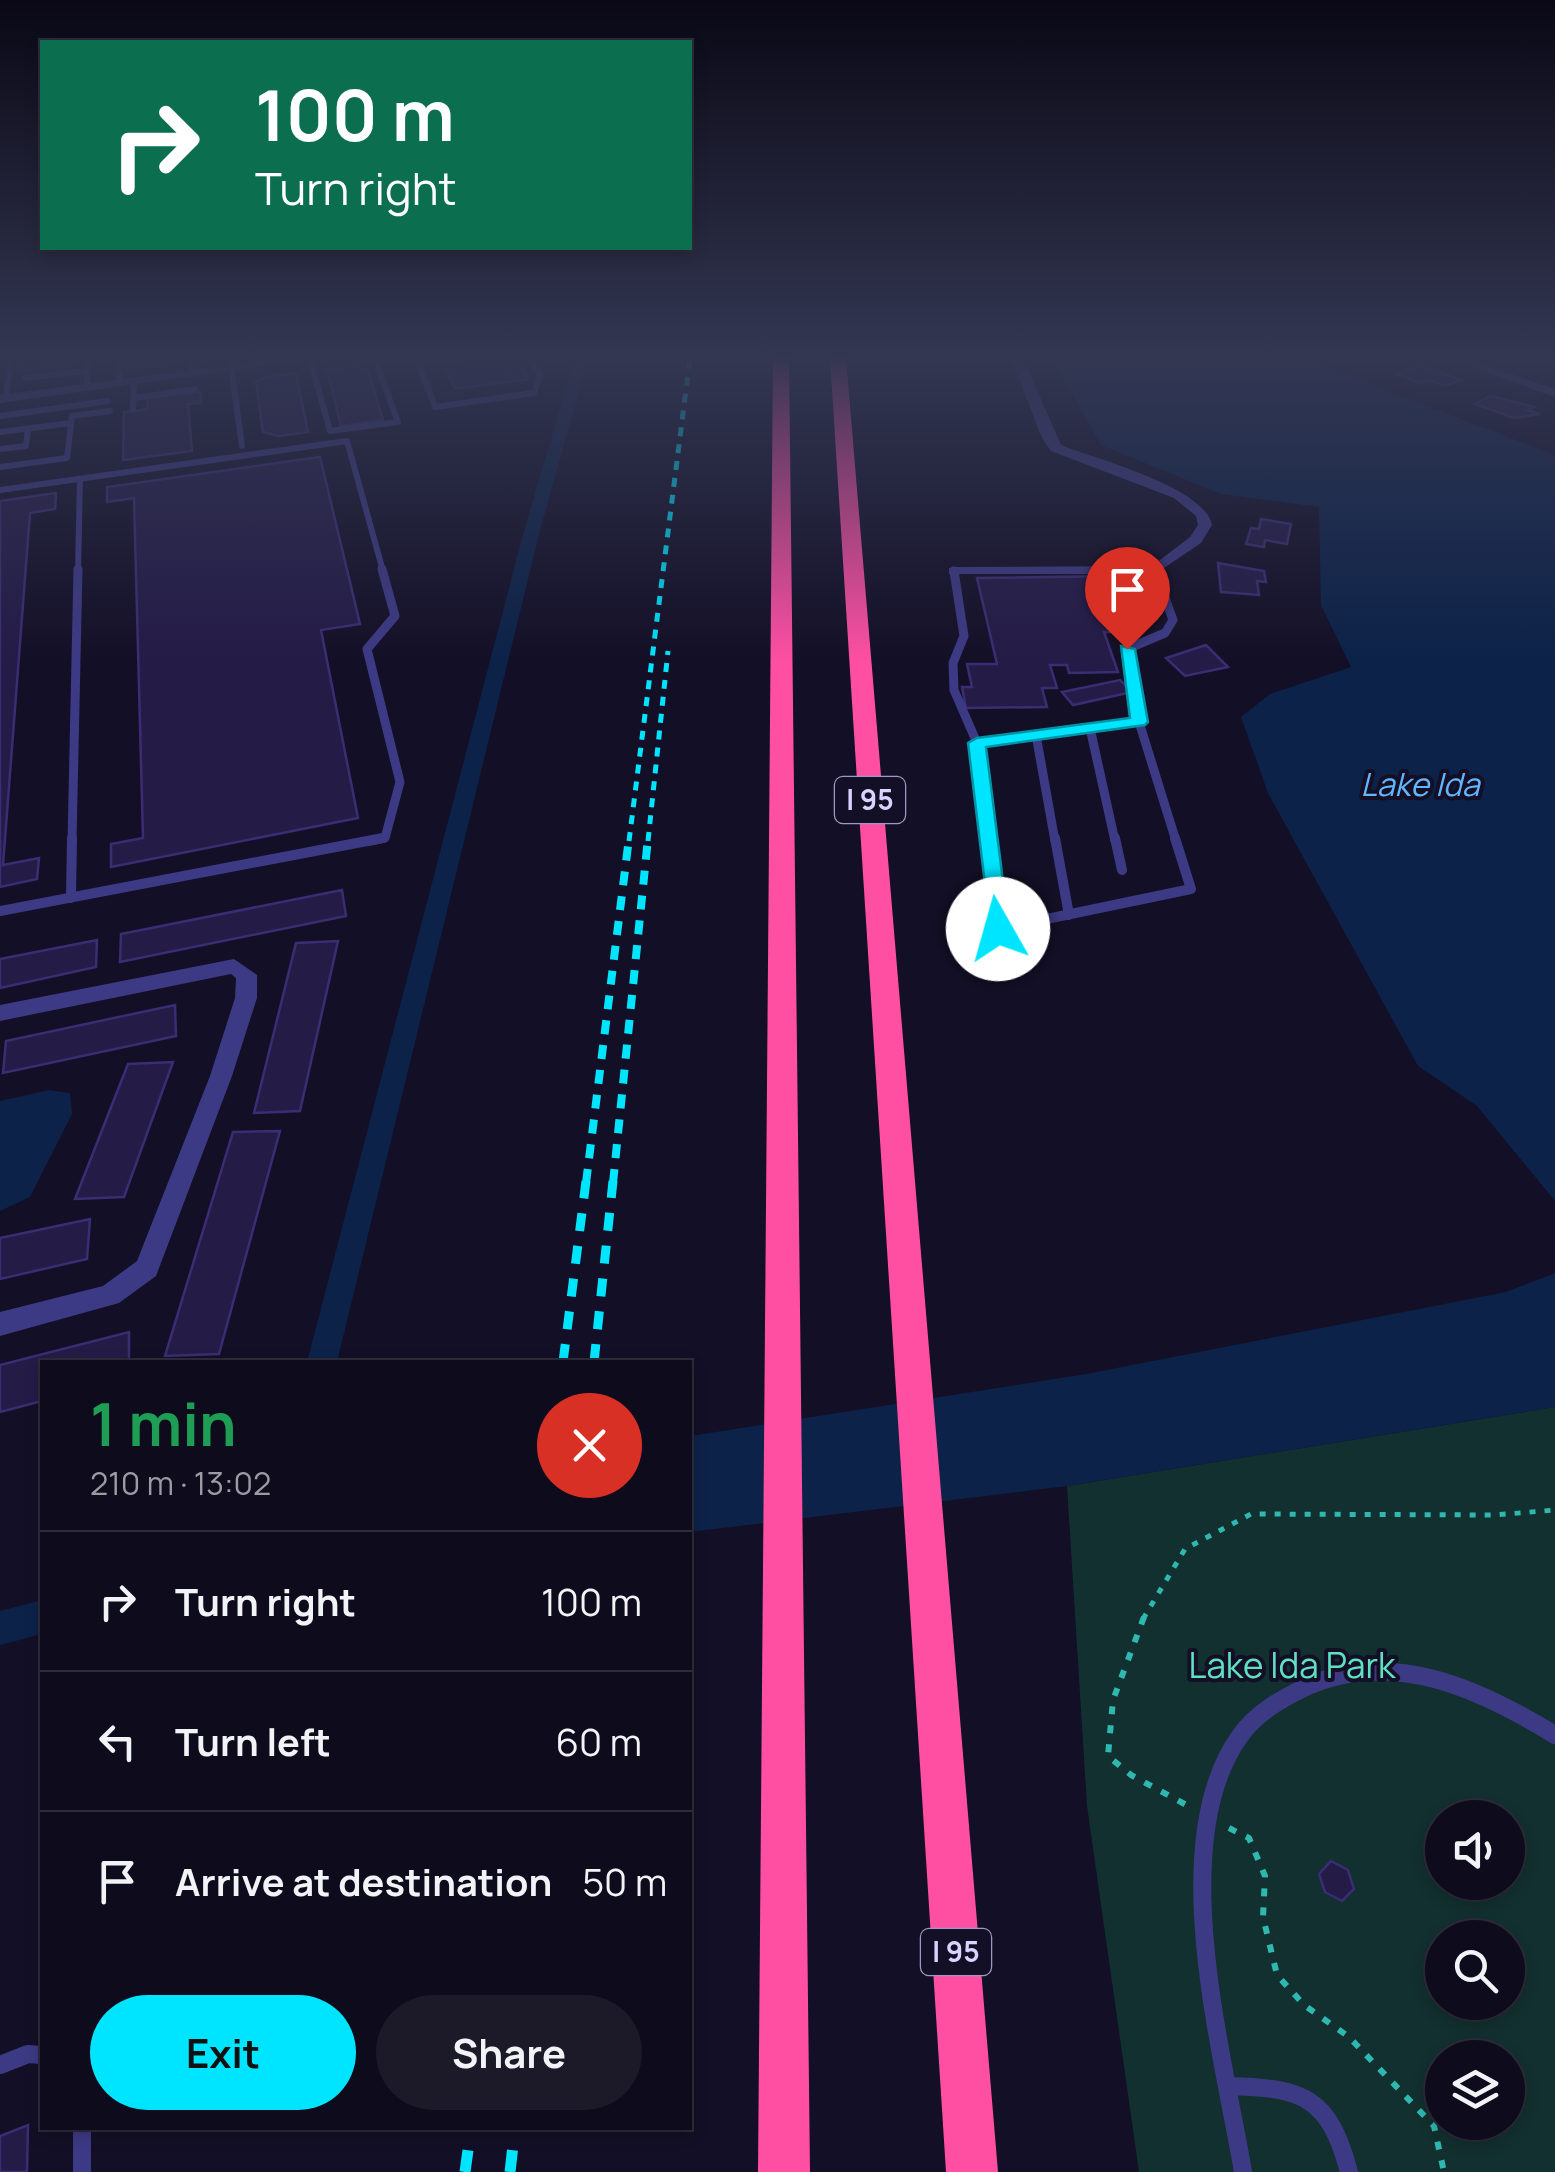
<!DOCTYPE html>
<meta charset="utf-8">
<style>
:root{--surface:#0e0b1c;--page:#1c1929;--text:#f1f3f6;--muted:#9b9ba3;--line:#2e2b3b;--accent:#00e5ff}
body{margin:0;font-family:Manrope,sans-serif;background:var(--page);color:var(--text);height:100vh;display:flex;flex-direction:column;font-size:38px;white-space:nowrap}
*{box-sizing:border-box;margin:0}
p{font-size:32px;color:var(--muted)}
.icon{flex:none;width:55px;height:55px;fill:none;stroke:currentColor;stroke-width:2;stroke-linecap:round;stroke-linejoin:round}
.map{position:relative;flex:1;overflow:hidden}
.side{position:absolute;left:40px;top:1360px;width:652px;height:770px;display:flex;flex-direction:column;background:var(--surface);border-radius:0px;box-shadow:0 5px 15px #0003,0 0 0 2px var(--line)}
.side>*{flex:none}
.guide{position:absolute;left:40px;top:40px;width:652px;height:210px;border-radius:0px;box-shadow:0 5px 15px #0003,0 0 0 2px var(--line);background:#0b6e4f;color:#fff;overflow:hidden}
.controls{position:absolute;left:1425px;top:1800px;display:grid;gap:20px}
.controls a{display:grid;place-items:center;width:100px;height:100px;border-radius:50%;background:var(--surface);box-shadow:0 5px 15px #0003,0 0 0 2px var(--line);font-size:50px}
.pin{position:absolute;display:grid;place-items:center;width:85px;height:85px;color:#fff;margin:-102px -42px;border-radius:50% 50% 50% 0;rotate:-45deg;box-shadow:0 0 10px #0007}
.pin .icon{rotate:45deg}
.me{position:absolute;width:110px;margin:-55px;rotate:353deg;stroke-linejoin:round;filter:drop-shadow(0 0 8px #0008)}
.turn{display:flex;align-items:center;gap:35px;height:210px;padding:0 50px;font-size:45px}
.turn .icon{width:130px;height:130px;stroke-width:2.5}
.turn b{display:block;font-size:70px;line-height:85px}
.round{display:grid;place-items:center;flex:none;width:105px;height:105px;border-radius:52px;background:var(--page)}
.overview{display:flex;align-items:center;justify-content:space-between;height:170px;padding:0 50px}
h1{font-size:60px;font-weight:700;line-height:75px;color:#1e9e55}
.action{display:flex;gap:20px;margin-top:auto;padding:20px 50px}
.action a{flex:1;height:115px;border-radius:60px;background:var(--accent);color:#111;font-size:40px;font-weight:700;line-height:115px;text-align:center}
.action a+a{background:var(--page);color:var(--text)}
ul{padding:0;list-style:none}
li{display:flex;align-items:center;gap:30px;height:140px;padding:0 50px;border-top:2px solid var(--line)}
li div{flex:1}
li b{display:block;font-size:38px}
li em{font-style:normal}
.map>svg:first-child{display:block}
</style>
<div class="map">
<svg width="1555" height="2172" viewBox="0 0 1555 2172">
<rect width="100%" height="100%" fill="#130f26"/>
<path fill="#12302f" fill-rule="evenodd" d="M 1555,1407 L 1555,2172 L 1139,2172 L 1087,1806 L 1067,1486 ZM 1442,1818 L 1508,1818 L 1508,1882 L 1442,1882 ZM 1442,1938 L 1508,1938 L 1508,2002 L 1442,2002 ZM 1442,2058 L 1508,2058 L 1508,2122 L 1442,2122 Z"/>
<path fill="#0c2248" d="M 1052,358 L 1301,358 L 1555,455 L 1555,1201 L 1477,1106 L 1418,1066 L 1268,793 L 1241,717 L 1270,694 L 1351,667 L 1321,605 L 1319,507 L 1221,494 L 1101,445 Z
M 49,1090 L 70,1093 L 72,1114 L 30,1197 L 0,1211 L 0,1101 Z
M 1555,1273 L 1555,1407 L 1067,1486 L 690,1532 L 690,1436 L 1086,1374 L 1506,1292 Z"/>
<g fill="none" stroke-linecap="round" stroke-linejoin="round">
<path fill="#0c2248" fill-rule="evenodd" d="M 575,358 L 588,358 L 538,538 L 337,1362 L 307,1362 L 522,538 Z
M 42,1600 L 42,1634 L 0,1645 L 0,1611 Z"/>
</g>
<path fill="#241b47" stroke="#3b2d73" stroke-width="2.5" d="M 20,358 L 70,358 L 69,365 L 18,371 Z
M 126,358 L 181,358 L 181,363 L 126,369 Z
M 476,358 L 517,358 L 528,379 L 455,389 L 443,363 Z
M 366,364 L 383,420 L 341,426 L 327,369 Z
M 1420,365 L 1461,380 L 1445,386 L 1429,380 L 1421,383 L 1396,374 Z
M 296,373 L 308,432 L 278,436 L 263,432 L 256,382 L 265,377 Z
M 200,392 L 201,403 L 188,404 L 192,451 L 123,460 L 124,412 L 148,409 L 147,398 Z
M 1491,396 L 1534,407 L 1527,410 L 1540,414 L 1514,418 L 1475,404 Z
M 320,457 L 360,624 L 321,630 L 358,818 L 111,867 L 111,844 L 143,838 L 134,498 L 107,502 L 107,487 Z
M 56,493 L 55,509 L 30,513 L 3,865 L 39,858 L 37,879 L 0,887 L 0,501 Z
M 1261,519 L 1291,524 L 1287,544 L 1265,540 L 1264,547 L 1246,544 L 1251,528 L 1259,529 Z
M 1218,563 L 1264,571 L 1266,582 L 1257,581 L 1259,595 L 1221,592 Z
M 1120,576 L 1125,591 L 1121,591 L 1136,632 L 1104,632 L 1118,672 L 1069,673 L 1067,665 L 1050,665 L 1057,688 L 1042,688 L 1047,707 L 966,708 L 962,687 L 972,687 L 967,664 L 997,664 L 977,578 Z
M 1206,645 L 1228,667 L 1185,676 L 1166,658 Z
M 1120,680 L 1132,692 L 1073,705 L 1062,692 Z
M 342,890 L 346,916 L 120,962 L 121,934 Z
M 97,940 L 96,967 L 0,988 L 0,959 Z
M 338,941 L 300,1111 L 254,1113 L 296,943 Z
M 175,1005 L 176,1036 L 3,1073 L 6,1041 Z
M 173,1062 L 124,1197 L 75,1199 L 128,1064 Z
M 280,1131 L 219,1354 L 165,1356 L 233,1132 Z
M 90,1219 L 87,1259 L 0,1279 L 0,1238 Z
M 129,1332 L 129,1362 L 42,1362 L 42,1401 L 0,1412 L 0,1365 Z
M 1331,1861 L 1348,1870 L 1354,1889 L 1342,1901 L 1325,1892 L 1319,1874 Z
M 28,2125 L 27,2172 L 0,2172 L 0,2136 Z"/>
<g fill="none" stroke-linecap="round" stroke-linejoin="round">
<path stroke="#2fb8b0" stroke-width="5" stroke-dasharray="6 9" stroke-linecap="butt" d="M 1143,1619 L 1185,1549 L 1251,1514 L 1495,1515 L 1555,1510"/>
<path stroke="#2fb8b0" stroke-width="6" stroke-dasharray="8 11" stroke-linecap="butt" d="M 1144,1617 L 1113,1700 L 1108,1756 L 1131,1775 L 1190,1807
M 1229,1828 L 1249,1838 L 1265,1876 L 1263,1917 L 1277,1975 L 1304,2005 L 1349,2037 L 1434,2126 L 1444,2172"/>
<path stroke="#3d3a85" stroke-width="6" d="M 87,358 L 87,388
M 118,358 L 120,383
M 189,358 L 191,374
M 230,358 L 242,446
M 400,358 L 418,362 L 446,358
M 310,359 L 330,431 L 398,422 L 377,365 L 360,358
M 418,362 L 435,407 L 534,393 L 540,375 L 530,358
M 25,378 L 87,371
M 6,398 L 11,358
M 134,398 L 195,389
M 133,409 L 134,382
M 0,416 L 108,401
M 0,432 L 71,423
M 0,449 L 26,446 L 28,429
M 0,467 L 67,458 L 72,416 L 110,411
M 0,490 L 347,441 L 383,571
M 78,571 L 80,479"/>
<path stroke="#3d3a85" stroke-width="9" d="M 954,571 L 964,636 L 953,663 L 954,690 L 977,743
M 1139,722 L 1176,841
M 1139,722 L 1127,649 L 1165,633 L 1173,620 L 1155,570
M 1090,728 L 1115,841
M 1036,735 L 1055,841
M 72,841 L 78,569
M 370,841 L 385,838 L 400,782 L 367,649 L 395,616 L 382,569
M 988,841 L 977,743 L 1139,722"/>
<path stroke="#3d3a85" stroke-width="10" d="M 988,838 L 998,929 L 1191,889 L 1175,838
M 1055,838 L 1069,915
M 1115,838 L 1122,870
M 71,898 L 72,838
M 0,911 L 383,838"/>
<path stroke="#3d3a85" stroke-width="18" d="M 0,2065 L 28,2054 L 42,2055
M 1229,2086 C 1304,2088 1329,2097 1349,2172
M 82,2128 L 82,2172
M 1243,2172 C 1223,2052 1164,1841 1240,1736 C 1256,1713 1281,1699 1306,1687 C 1392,1648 1480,1689 1555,1735"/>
<path fill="#3d3a85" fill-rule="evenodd" d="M 284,358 L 320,358 L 0,403 L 0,395 Z
M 1011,358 L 1023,358 L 1061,445 C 1096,459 1205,487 1212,525 L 1201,543 L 1155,574 L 949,574 L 949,568 L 954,567 L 1152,566 L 1190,537 L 1198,525 L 1196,516 L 1174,498 L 1051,451 L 1042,438 Z
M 1445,358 L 1464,358 L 1555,389 L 1555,397 Z
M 234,959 L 257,975 L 257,998 L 232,1076 L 156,1276 L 119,1303 L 0,1336 L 0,1312 L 103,1286 L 137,1261 L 210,1076 L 235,998 L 236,978 L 231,974 L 0,1021 L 0,1005 Z"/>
<path fill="#ff4fa3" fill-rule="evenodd" d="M 773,358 L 789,358 L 810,2172 L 758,2172 Z
M 830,358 L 846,358 L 998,2172 L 946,2172 Z"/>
<path stroke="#00e5ff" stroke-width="5" stroke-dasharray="9 8" stroke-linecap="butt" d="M 629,841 L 690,358
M 648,841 L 668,651"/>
<path stroke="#00e5ff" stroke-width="8" stroke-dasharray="14 11" stroke-linecap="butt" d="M 586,1183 L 629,838
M 613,1183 L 648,838"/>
<path stroke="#00e5ff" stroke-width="9" stroke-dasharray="18 15" stroke-linecap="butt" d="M 563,1362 L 586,1181
M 594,1362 L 613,1181"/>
<path stroke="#00e5ff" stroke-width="11" stroke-dasharray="22 19" stroke-linecap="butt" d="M 465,2172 L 471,2128
M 510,2172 L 515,2128"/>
</g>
<linearGradient id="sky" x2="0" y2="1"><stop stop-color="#0a0815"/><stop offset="0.54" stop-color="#333752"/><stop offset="1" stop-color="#333752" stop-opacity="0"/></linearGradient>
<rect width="1555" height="662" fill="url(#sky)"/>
<path fill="#00e5ff" stroke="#0095a6" stroke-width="2.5" d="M 1121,646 L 1135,649 L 1148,722 L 1145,725 L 986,747 L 1009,929 L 1006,934 L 991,934 L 968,743 L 977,738 L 1130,718 Z"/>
<g text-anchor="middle" stroke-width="8" stroke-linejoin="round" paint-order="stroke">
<g fill="#130f26" stroke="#9e99be" stroke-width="2.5">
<rect x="835" y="777" width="70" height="46" rx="8"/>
<rect x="921" y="1929" width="70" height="46" rx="8"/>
</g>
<g font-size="28" font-weight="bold" fill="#d9d4ff">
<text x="870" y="810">I 95</text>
<text x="956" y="1962">I 95</text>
</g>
<g font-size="32" font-style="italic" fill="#62b6ff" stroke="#130f26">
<text x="1420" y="796">Lake Ida</text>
</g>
<g font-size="35" fill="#5fe0c0" stroke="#130f26">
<text x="1292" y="1678">Lake Ida Park</text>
</g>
</g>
</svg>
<div class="controls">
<a><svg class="icon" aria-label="sound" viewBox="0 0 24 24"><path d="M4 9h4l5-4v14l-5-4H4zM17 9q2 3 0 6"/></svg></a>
<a><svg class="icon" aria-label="search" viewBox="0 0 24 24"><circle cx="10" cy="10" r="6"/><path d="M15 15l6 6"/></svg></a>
<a><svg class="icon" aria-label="layers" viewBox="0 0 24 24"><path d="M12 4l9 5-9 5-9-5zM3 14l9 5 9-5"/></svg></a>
</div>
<div class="pin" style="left:1127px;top:649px;background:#d93025"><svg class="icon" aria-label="arrive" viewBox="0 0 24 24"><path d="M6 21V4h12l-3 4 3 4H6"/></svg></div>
<svg class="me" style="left:998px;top:929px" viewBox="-20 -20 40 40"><circle r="19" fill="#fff"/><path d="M0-13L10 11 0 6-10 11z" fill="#00e5ff"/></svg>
<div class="guide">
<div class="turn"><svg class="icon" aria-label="right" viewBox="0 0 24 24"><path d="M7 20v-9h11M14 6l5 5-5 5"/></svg><div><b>100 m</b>Turn right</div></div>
</div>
<section class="side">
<div class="overview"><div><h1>1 min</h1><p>210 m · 13:02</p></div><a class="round" style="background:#d93025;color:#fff"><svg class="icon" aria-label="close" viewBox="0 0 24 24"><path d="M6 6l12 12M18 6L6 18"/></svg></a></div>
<ul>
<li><svg class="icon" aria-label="right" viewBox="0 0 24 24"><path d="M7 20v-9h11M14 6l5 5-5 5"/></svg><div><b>Turn right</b></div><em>100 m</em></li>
<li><svg class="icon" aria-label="left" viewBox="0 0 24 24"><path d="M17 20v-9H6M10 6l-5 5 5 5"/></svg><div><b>Turn left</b></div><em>60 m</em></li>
<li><svg class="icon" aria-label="arrive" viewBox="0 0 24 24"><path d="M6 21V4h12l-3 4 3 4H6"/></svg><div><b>Arrive at destination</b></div><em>50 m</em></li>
</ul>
<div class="action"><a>Exit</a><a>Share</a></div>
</section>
</div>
